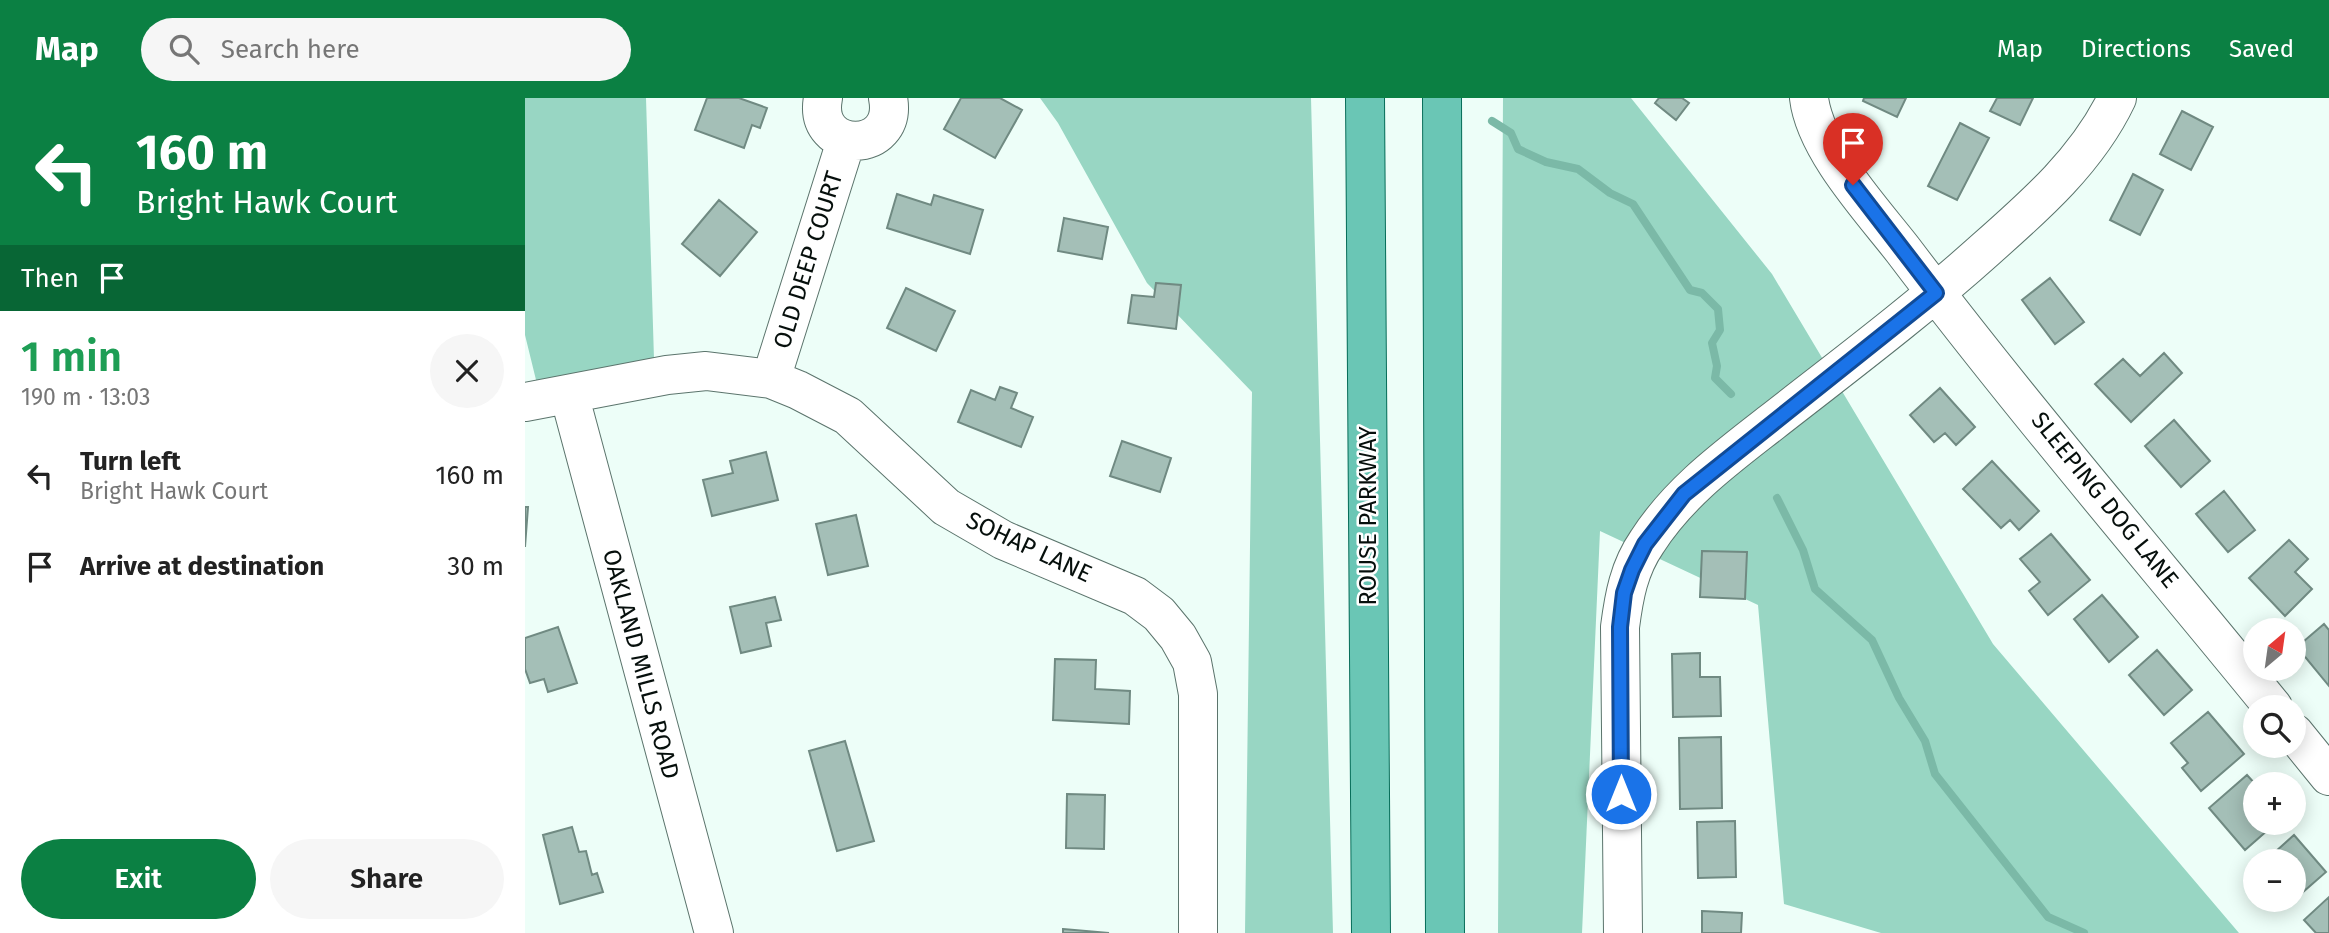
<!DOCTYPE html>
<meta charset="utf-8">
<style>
:root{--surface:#fff;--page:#f6f6f6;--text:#222;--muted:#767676;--accent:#0b8043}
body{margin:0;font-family:"Fira Sans",sans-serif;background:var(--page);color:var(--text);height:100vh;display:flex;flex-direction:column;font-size:26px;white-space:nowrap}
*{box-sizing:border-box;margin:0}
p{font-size:23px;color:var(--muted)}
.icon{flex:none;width:38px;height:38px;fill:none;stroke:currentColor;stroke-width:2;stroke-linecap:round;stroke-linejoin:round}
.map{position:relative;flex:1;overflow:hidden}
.drawer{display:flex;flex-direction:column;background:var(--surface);width:525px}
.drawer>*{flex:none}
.top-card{background:#0b8043;color:#fff;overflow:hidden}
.needle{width:46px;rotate:29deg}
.buttons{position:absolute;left:1718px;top:520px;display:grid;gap:14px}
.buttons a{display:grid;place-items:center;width:63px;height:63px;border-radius:50%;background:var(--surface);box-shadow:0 4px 18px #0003;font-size:35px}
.pin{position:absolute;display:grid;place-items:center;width:60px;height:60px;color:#fff;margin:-72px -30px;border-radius:50% 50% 50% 0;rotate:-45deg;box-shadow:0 0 7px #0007}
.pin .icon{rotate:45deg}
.me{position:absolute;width:77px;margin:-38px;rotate:0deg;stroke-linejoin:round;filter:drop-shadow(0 0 5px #0008)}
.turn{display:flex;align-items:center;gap:24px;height:147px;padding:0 21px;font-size:32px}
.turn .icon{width:91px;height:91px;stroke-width:2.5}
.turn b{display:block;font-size:49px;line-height:60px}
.then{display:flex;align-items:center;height:66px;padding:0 21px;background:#0003;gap:14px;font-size:26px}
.round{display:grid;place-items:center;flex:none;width:74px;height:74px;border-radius:37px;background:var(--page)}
.head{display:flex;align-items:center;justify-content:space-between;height:119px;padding:0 21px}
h1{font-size:42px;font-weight:600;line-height:52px;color:#1e9e55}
.action{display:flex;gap:14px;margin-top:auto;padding:14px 21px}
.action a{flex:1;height:80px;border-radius:42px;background:var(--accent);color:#fff;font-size:28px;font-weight:600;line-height:80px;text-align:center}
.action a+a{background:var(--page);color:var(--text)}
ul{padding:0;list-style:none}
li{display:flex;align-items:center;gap:21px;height:91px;padding:0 21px}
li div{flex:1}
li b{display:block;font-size:26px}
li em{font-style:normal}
header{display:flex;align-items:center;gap:42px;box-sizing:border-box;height:98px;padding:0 35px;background:var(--accent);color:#fff}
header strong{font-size:33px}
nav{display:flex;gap:38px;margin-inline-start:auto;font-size:24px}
.search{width:490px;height:63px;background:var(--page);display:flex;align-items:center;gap:18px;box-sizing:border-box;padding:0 24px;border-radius:38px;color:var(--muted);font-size:26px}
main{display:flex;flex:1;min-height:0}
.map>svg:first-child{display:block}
</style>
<header>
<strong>Map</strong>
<div class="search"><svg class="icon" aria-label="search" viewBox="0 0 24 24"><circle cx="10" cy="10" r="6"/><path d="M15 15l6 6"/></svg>Search here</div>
<nav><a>Map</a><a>Directions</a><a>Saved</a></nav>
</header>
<main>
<section class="drawer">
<div class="top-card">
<div class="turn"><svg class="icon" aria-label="left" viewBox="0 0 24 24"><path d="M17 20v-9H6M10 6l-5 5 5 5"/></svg><div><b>160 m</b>Bright Hawk Court</div></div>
<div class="then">Then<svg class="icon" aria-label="arrive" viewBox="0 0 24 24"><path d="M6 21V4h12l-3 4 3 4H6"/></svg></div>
</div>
<div class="head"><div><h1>1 min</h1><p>190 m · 13:03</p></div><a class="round"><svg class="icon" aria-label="close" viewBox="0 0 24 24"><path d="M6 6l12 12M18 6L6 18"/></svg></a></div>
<ul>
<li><svg class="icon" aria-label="left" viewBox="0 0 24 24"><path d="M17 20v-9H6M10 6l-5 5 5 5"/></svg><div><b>Turn left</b><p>Bright Hawk Court</p></div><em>160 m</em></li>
<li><svg class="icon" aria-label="arrive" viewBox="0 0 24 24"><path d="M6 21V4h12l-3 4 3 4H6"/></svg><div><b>Arrive at destination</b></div><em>30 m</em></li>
</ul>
<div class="action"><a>Exit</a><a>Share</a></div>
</section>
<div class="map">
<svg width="1804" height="835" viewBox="0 0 1804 835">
<rect width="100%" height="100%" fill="#edfef8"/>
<path fill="#98d6c3" d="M 0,0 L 121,0 L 129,261 L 12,286 L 0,237 Z
M 515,0 L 786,0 L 808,835 L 720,835 L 727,294 L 622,185 L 533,25 Z
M 978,0 L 1106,0 L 1247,176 L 1468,546 L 1714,835 L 1356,835 L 1259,806 L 1233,507 L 1075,433 L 1057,835 L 973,835 Z"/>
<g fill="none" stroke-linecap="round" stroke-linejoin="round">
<path stroke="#7bb9a7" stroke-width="8" d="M 967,23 L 986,35 L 993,51 L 1021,64 L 1053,71 L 1085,95 L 1108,106 L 1165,192 L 1177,195 L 1193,211 L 1195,232 L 1187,245 L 1192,268 L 1190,280 L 1206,296
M 1252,400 L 1278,452 L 1290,491 L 1347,542 L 1374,600 L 1400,643 L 1410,676 L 1523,819 L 1559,835"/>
</g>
<path fill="#a4bfb7" stroke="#708a82" stroke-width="2" d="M 182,0 L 214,0 L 242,10 L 235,30 L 227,27 L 219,50 L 170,32 Z
M 436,0 L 475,0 L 497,12 L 470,60 L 419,31 Z
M 1134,0 L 1157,0 L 1164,5 L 1151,22 L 1130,5 Z
M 1339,0 L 1381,0 L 1372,19 L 1338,3 Z
M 1472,0 L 1508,0 L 1495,27 L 1465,13 Z
M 1657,13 L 1688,29 L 1666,72 L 1635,56 Z
M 1435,25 L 1464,40 L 1432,102 L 1403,88 Z
M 1608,76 L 1638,92 L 1615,137 L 1585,122 Z
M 372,96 L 406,107 L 409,97 L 458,112 L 445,156 L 362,130 Z
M 194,102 L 232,134 L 195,178 L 157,146 Z
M 539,120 L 583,129 L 577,161 L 533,153 Z
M 1525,180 L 1559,224 L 1530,246 L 1497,202 Z
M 631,185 L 656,187 L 651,231 L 603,225 L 607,197 L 629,199 Z
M 381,190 L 430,213 L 411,253 L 362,230 Z
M 1639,255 L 1657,275 L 1606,324 L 1570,286 L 1598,261 L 1615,278 Z
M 475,289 L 492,295 L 486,310 L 508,319 L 496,349 L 433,324 L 446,292 L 470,302 Z
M 1415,290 L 1450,329 L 1431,347 L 1420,335 L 1409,344 L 1385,317 Z
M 1649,322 L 1685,363 L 1656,389 L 1620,348 Z
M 597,343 L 646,360 L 635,394 L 585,378 Z
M 241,354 L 253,402 L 187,418 L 178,382 L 208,375 L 205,363 Z
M 1467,363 L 1514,413 L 1494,432 L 1485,422 L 1476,430 L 1438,391 Z
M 1699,393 L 1730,432 L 1703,454 L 1671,416 Z
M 0,409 L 3,409 L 0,449 Z
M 331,417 L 343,468 L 303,477 L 291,426 Z
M 1526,436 L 1565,482 L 1523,517 L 1504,493 L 1515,484 L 1495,461 Z
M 1764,442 L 1783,461 L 1770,474 L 1787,491 L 1760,518 L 1724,480 Z
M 1177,453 L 1222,454 L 1220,501 L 1175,499 Z
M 1577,497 L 1613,539 L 1584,564 L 1549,521 Z
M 250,499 L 256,522 L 241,525 L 246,548 L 216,555 L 205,509 Z
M 1799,526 L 1804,532 L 1804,588 L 1772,549 Z
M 33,529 L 52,585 L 23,594 L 19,581 L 5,585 L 0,571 L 0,540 Z
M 1632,552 L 1667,592 L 1639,617 L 1604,577 Z
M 1175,555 L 1175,579 L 1195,579 L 1196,618 L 1148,619 L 1147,556 Z
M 530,561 L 571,562 L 570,591 L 605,593 L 604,626 L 528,622 Z
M 1683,614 L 1719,656 L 1676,693 L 1657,670 L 1663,665 L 1646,645 Z
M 1196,639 L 1197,710 L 1155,711 L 1154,640 Z
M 320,643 L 349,743 L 312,753 L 284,653 Z
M 1722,677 L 1731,687 L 1731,724 L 1752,724 L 1720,752 L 1684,710 Z
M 542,696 L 580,697 L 579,751 L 541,750 Z
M 1210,723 L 1211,779 L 1173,780 L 1172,724 Z
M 47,729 L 54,754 L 61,753 L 67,777 L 72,775 L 78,794 L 35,806 L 18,737 Z
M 1769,737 L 1801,774 L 1770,801 L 1769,763 L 1740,763 Z
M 1804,799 L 1804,835 L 1791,835 L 1779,822 Z
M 1177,813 L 1217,815 L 1216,835 L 1177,835 Z
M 538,831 L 584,835 L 538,835 Z"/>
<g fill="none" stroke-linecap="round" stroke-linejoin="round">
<g stroke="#5b746c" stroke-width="40">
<path id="minor" d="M 298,0 C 287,57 374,57 363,0
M 1284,0 C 1290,51 1346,111 1378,152 C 1496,308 1624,457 1748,609
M 246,281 L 321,43
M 44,296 L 189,835
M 0,304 L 142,277 L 181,273 L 246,281 L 273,292 L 323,318 L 421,409 L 478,442 L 610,498 L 634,516 L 653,539 L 667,564 L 673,596 L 673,835
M 1769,635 L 1804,678
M 1098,835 L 1095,529 C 1099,498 1104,470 1122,444 C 1154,394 1201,360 1247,324 C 1320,267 1393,212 1461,151 C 1511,107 1563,61 1592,0"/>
</g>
<g stroke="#076d59" stroke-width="40">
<path id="major" d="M 840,0 L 846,835
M 917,0 L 920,835"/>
</g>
<use href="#minor" stroke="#fff" stroke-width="38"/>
<use href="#major" stroke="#6ac6b5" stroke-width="38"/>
</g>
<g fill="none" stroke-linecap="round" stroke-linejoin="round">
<g stroke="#114b97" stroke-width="18">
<path id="route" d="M 1096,696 L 1095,529 L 1099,495 L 1107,472 L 1120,446 L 1159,396 L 1411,195 L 1328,87"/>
</g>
<use href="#route" stroke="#1a73e8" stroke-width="12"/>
</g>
<g text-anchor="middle" stroke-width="5" stroke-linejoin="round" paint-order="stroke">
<g font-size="24" fill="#060f0c" stroke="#fff">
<text transform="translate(283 162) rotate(-73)" y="8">OLD DEEP COURT</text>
<text transform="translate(1580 402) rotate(51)" y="8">SLEEPING DOG LANE</text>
<text transform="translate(843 418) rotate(-90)" y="8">ROUSE PARKWAY</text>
<text transform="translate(504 449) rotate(25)" y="8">SOHAP LANE</text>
<text transform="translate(116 566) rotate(75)" y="8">OAKLAND MILLS ROAD</text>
</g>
</g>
</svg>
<div class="buttons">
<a><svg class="needle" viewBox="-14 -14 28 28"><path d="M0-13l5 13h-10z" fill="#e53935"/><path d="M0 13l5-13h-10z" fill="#767676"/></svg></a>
<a><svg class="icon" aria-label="search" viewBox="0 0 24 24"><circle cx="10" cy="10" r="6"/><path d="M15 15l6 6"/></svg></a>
<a>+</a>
<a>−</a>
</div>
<div class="pin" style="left:1328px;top:87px;background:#d93025"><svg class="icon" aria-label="arrive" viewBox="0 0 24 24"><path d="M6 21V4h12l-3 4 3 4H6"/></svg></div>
<svg class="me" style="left:1096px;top:696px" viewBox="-20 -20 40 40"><circle r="17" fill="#1a73e8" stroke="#fff" stroke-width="3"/><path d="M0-11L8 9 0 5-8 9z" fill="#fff"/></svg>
</div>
</main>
